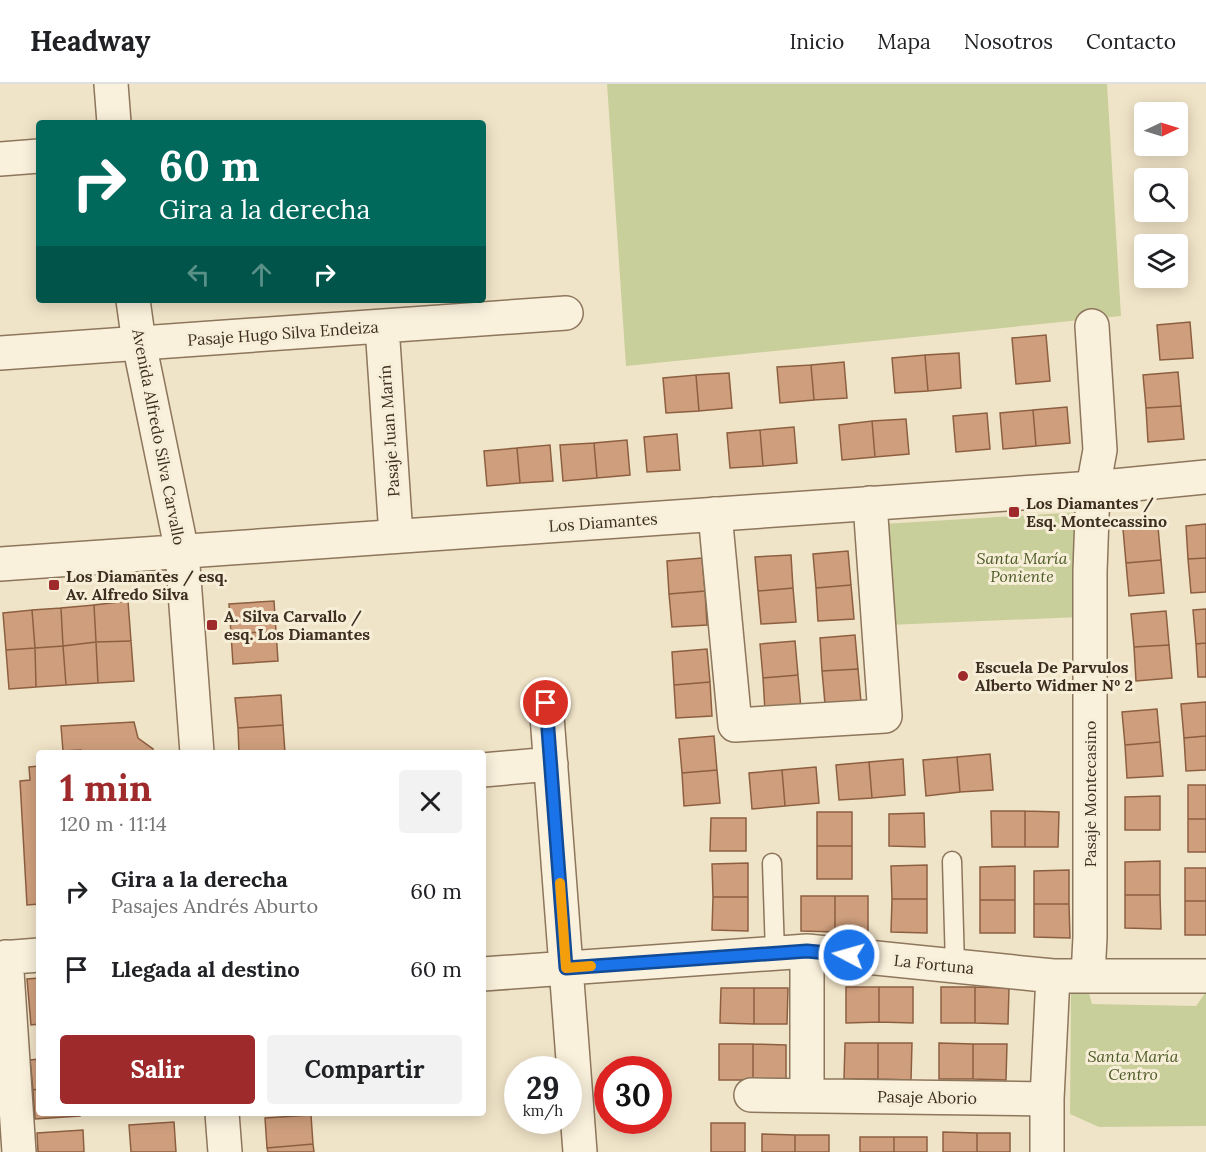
<!DOCTYPE html>
<html lang="es">
<meta charset="utf-8">
<style>
:root{--surface:#fff;--page:#f2f2f2;--text:#202124;--muted:#757577;--line:#e0e0e0;--accent:#9e2a2b}
body{margin:0;font-family:Lora,serif;background:var(--page);color:var(--text);height:100vh;display:flex;flex-direction:column;font-size:22px;white-space:nowrap}
*{box-sizing:border-box;margin:0}
p{font-size:20px;color:var(--muted)}
.icon{flex:none;width:33px;height:33px;fill:none;stroke:currentColor;stroke-width:2;stroke-linecap:round;stroke-linejoin:round}
.map{position:relative;flex:1;overflow:hidden}
.side{position:absolute;left:36px;top:666px;width:450px;height:366px;display:flex;flex-direction:column;background:var(--surface);border-radius:6px;box-shadow:0 3px 15px #0003}
.side>*{flex:none}
.top-card{position:absolute;left:36px;top:36px;width:450px;height:183px;border-radius:6px;box-shadow:0 3px 15px #0003;background:#00695c;color:#fff;overflow:hidden}
.needle{width:39px;rotate:86deg}
.buttons{position:absolute;left:1134px;top:18px;display:grid;gap:12px}
.buttons a{display:grid;place-items:center;width:54px;height:54px;border-radius:6px;background:var(--surface);box-shadow:0 3px 15px #0003;font-size:30px}
.speed{position:absolute;left:504px;top:972px;display:flex;gap:12px;font-size:30px;font-weight:700;text-align:center}
.speed>*{display:grid;place-content:center;width:78px;height:78px;border-radius:50%;background:var(--surface);box-shadow:0 3px 15px #0003;line-height:1}
.speed small{font-size:15px;font-weight:400}
.speed .limit{border:9px solid #d22;background:#fff;color:#111}
.pin{position:absolute;display:grid;place-items:center;width:51px;height:51px;color:#fff;margin:-26px;border:3px solid #fff;border-radius:50%;box-shadow:0 2px 6px #0007}
.me{position:absolute;width:66px;margin:-33px;rotate:276deg;stroke-linejoin:round;filter:drop-shadow(0 0 4px #0008)}
.turn{display:flex;align-items:center;gap:21px;height:126px;padding:0 24px;font-size:27px}
.turn .icon{width:78px;height:78px;stroke-width:2.5}
.turn b{display:block;font-size:42px;line-height:51px}
.lanes{display:flex;align-items:center;height:57px;padding:0 24px;background:#0003;justify-content:center;gap:30px;direction:ltr}
.lanes .off{opacity:.35}
.round{display:grid;place-items:center;flex:none;width:63px;height:63px;border-radius:6px;background:var(--page)}
.head{display:flex;align-items:center;justify-content:space-between;height:102px;padding:0 24px}
h1{font-size:36px;font-weight:700;line-height:45px;color:var(--accent)}
.primary-button{display:flex;gap:12px;margin-top:auto;padding:12px 24px}
.primary-button a{flex:1;height:69px;border-radius:6px;background:var(--accent);color:#fff;font-size:24px;font-weight:700;line-height:69px;text-align:center}
.primary-button a+a{background:var(--page);color:var(--text)}
ul{padding:0;list-style:none}
li{display:flex;align-items:center;gap:18px;height:78px;padding:0 24px}
li div{flex:1}
li b{display:block;font-size:22px}
li em{font-style:normal}
header{display:flex;align-items:center;gap:36px;box-sizing:border-box;height:84px;padding:0 30px;background:var(--surface);border-bottom:2px solid var(--line)}
header strong{font-size:28px}
nav{display:flex;gap:33px;margin-inline-start:auto;font-size:21px}
.map>svg:first-child{display:block}
</style>
<header>
<strong>Headway</strong>
<nav><a>Inicio</a><a>Mapa</a><a>Nosotros</a><a>Contacto</a></nav>
</header>
<div class="map">
<svg width="1206" height="1068" viewBox="0 0 1206 1068">
<rect width="100%" height="100%" fill="#f0e4c8"/>
<path fill="#c9cf9b" d="M 607,0 L 1107,0 L 1121,232 L 626,282 Z
M 1080,428 L 1080,533 L 889,541 L 882,440 Z
M 1084,892 L 1092,920 L 1196,922 L 1206,908 L 1206,1042 L 1099,1043 L 1070,1030 L 1071,905 Z"/>
<path fill="#cf9f7d" stroke="#8d5f41" stroke-width="1.5" d="M 1190,238 L 1193,274 L 1160,276 L 1157,241 Z
M 1046,251 L 1050,297 L 1016,300 L 1012,254 Z
M 959,269 L 961,304 L 928,307 L 925,271 Z
M 925,271 L 928,307 L 895,309 L 892,274 Z
M 844,278 L 847,314 L 814,316 L 811,281 Z
M 811,281 L 814,316 L 780,319 L 777,283 Z
M 1178,288 L 1181,322 L 1146,324 L 1143,291 Z
M 729,289 L 732,324 L 699,327 L 696,291 Z
M 696,291 L 699,327 L 666,329 L 663,294 Z
M 1181,322 L 1184,355 L 1148,358 L 1146,324 Z
M 1067,323 L 1070,359 L 1036,362 L 1033,326 Z
M 1033,326 L 1036,362 L 1003,365 L 1000,329 Z
M 987,329 L 990,365 L 956,368 L 953,332 Z
M 906,335 L 909,370 L 875,373 L 872,337 Z
M 872,337 L 875,373 L 842,376 L 839,341 Z
M 794,343 L 797,379 L 763,382 L 760,346 Z
M 760,346 L 763,382 L 730,384 L 727,349 Z
M 677,350 L 680,386 L 647,388 L 644,353 Z
M 627,356 L 630,391 L 597,394 L 594,359 Z
M 594,359 L 597,394 L 563,397 L 560,361 Z
M 550,361 L 553,397 L 520,399 L 517,364 Z
M 517,364 L 520,399 L 487,402 L 484,367 Z
M 1206,440 L 1206,474 L 1188,475 L 1186,442 Z
M 1158,443 L 1161,476 L 1126,479 L 1123,445 Z
M 848,467 L 851,501 L 816,504 L 813,470 Z
M 791,471 L 793,504 L 758,507 L 755,473 Z
M 702,474 L 705,507 L 669,510 L 667,477 Z
M 1206,474 L 1206,508 L 1191,509 L 1188,475 Z
M 1161,476 L 1164,509 L 1129,512 L 1126,479 Z
M 851,501 L 854,535 L 818,537 L 816,504 Z
M 793,504 L 796,538 L 761,540 L 758,507 Z
M 705,507 L 707,541 L 672,543 L 669,510 Z
M 128,517 L 131,557 L 96,558 L 94,521 Z
M 274,517 L 276,547 L 231,550 L 229,520 Z
M 94,521 L 96,558 L 63,562 L 61,524 Z
M 61,524 L 63,562 L 35,564 L 32,526 Z
M 1206,525 L 1206,559 L 1196,560 L 1193,526 Z
M 32,526 L 35,564 L 6,566 L 3,529 Z
M 1166,527 L 1169,561 L 1134,563 L 1131,530 Z
M 276,547 L 278,577 L 233,580 L 231,550 Z
M 855,551 L 858,585 L 822,587 L 820,554 Z
M 131,557 L 134,597 L 98,599 L 96,558 Z
M 795,557 L 798,591 L 763,594 L 760,560 Z
M 96,558 L 98,599 L 66,601 L 63,562 Z
M 1206,559 L 1206,593 L 1198,593 L 1196,560 Z
M 1169,561 L 1172,594 L 1136,597 L 1134,563 Z
M 63,562 L 66,601 L 36,603 L 35,564 Z
M 35,564 L 36,603 L 9,605 L 6,566 Z
M 707,565 L 710,598 L 674,601 L 672,568 Z
M 858,585 L 861,618 L 825,620 L 822,587 Z
M 798,591 L 801,625 L 765,627 L 763,594 Z
M 710,598 L 712,632 L 676,634 L 674,601 Z
M 281,611 L 283,641 L 238,644 L 235,614 Z
M 1206,618 L 1206,652 L 1184,654 L 1181,620 Z
M 1157,625 L 1160,658 L 1125,661 L 1122,628 Z
M 134,638 L 138,654 L 153,665 L 153,669 L 81,669 L 81,666 L 63,667 L 61,642 Z
M 283,641 L 285,669 L 239,669 L 238,644 Z
M 714,652 L 717,686 L 682,689 L 679,655 Z
M 1206,652 L 1206,686 L 1186,687 L 1184,654 Z
M 1160,658 L 1163,692 L 1127,694 L 1125,661 Z
M 81,666 L 81,669 L 64,669 L 64,667 Z
M 990,670 L 993,706 L 960,708 L 957,673 Z
M 957,673 L 960,708 L 926,712 L 923,676 Z
M 903,675 L 905,711 L 872,714 L 869,678 Z
M 869,678 L 872,714 L 839,716 L 836,681 Z
M 39,682 L 39,820 L 27,821 L 20,697 L 30,696 L 29,683 Z
M 816,683 L 819,719 L 785,722 L 782,686 Z
M 717,686 L 720,719 L 684,722 L 682,689 Z
M 782,686 L 785,722 L 752,725 L 749,689 Z
M 1188,701 L 1206,701 L 1206,735 L 1188,735 Z
M 1160,712 L 1160,746 L 1125,746 L 1125,713 Z
M 991,727 L 1025,727 L 1025,763 L 992,763 Z
M 1025,727 L 1059,728 L 1058,763 L 1025,763 Z
M 817,728 L 852,728 L 852,762 L 817,762 Z
M 924,729 L 925,763 L 889,762 L 889,730 Z
M 711,734 L 746,734 L 746,767 L 710,767 Z
M 1188,735 L 1206,735 L 1206,768 L 1188,768 Z
M 817,762 L 852,762 L 852,795 L 817,795 Z
M 1160,777 L 1160,811 L 1125,811 L 1125,778 Z
M 748,779 L 748,813 L 713,813 L 712,780 Z
M 927,781 L 927,815 L 892,815 L 891,782 Z
M 1015,782 L 1015,816 L 980,816 L 980,783 Z
M 1185,784 L 1206,784 L 1206,817 L 1185,817 Z
M 1069,786 L 1069,820 L 1034,820 L 1034,787 Z
M 1125,811 L 1160,811 L 1161,845 L 1125,844 Z
M 801,812 L 835,812 L 835,848 L 801,847 Z
M 835,812 L 868,812 L 868,848 L 835,848 Z
M 713,813 L 748,813 L 748,847 L 712,846 Z
M 892,815 L 927,815 L 927,849 L 891,848 Z
M 980,816 L 1015,816 L 1015,849 L 980,849 Z
M 1185,817 L 1206,817 L 1206,851 L 1185,851 Z
M 1034,820 L 1069,820 L 1070,854 L 1034,853 Z
M 39,894 L 39,940 L 31,941 L 27,895 Z
M 846,903 L 879,903 L 879,938 L 846,939 Z
M 879,903 L 913,903 L 913,939 L 879,938 Z
M 941,903 L 975,903 L 975,939 L 941,939 Z
M 975,903 L 1009,904 L 1008,940 L 975,939 Z
M 721,904 L 754,904 L 754,940 L 720,939 Z
M 754,904 L 788,904 L 787,940 L 754,940 Z
M 845,959 L 878,959 L 878,995 L 844,995 Z
M 878,959 L 912,959 L 911,996 L 878,995 Z
M 939,959 L 973,960 L 973,995 L 939,995 Z
M 719,960 L 753,960 L 753,996 L 719,996 Z
M 753,960 L 786,961 L 786,996 L 753,996 Z
M 973,960 L 1007,960 L 1006,996 L 973,995 Z
M 39,975 L 39,1005 L 33,1006 L 30,976 Z
M 39,1005 L 39,1029 L 80,1029 L 80,1032 L 35,1035 L 33,1006 Z
M 311,1031 L 313,1060 L 267,1064 L 265,1034 Z
M 174,1038 L 176,1068 L 131,1068 L 129,1041 Z
M 711,1039 L 745,1039 L 745,1068 L 711,1068 Z
M 83,1046 L 84,1068 L 38,1068 L 37,1049 Z
M 943,1048 L 977,1049 L 977,1068 L 943,1068 Z
M 977,1049 L 1010,1049 L 1010,1068 L 977,1068 Z
M 762,1050 L 795,1051 L 795,1068 L 762,1068 Z
M 795,1051 L 829,1051 L 829,1068 L 795,1068 Z
M 860,1053 L 894,1053 L 894,1068 L 860,1068 Z
M 894,1053 L 927,1053 L 927,1068 L 894,1068 Z
M 313,1060 L 314,1068 L 268,1068 L 267,1064 Z"/>
<g fill="none" stroke-linecap="round" stroke-linejoin="round">
<g stroke="#8d765c" stroke-width="21">
<path id="service" d="M 952,777 L 955,882
M 772,779 L 775,869"/>
</g>
<g stroke="#8d765c" stroke-width="36">
<path id="minor" d="M 0,75 L 39,72
M 382,242 L 396,452
M 0,269 L 566,229
M 715,430 L 735,641 L 885,632 L 870,419
M 546,619 L 580,1068
M 483,686 L 551,680
M 6,873 L 19,1068
M 0,874 L 39,871
M 483,890 L 807,867 L 1053,892 L 1206,892
M 1088,892 L 1090,853 L 1090,487 L 1093,404 L 1100,366 L 1092,242
M 751,1011 L 1047,1015
M 807,1011 L 807,867
M 1047,1068 L 1047,1015 L 1053,892"/>
</g>
<g stroke="#8d765c" stroke-width="36">
<path id="tertiary" d="M 111,0 L 114,39
M 133,216 L 139,259 L 182,468 L 197,669
M 0,480 L 1093,404 L 1206,393
M 222,1029 L 225,1068"/>
</g>
<use href="#service" stroke="#faf1dc" stroke-width="18"/>
<use href="#minor" stroke="#faf1dc" stroke-width="33"/>
<use href="#tertiary" stroke="#faf1dc" stroke-width="33"/>
</g>
<g fill="none" stroke-linecap="round" stroke-linejoin="round">
<g stroke="#114b97" stroke-width="15">
<path id="route" d="M 546,619 L 566,884 L 807,867 L 849,871"/>
</g>
<use href="#route" stroke="#1a73e8" stroke-width="10"/>
<path stroke="#f59e0b" stroke-width="10" d="M 560,799 L 566,884 L 591,882"/>
</g>
<g fill="#9e2a2b" stroke="#f7eed8" stroke-width="2">
<rect x="1008" y="422" width="12" height="12" rx="3"/>
<rect x="48" y="495" width="12" height="12" rx="3"/>
<rect x="206" y="535" width="12" height="12" rx="3"/>
<circle cx="963" cy="592" r="6"/>
</g>
<g text-anchor="middle" stroke-width="6" stroke-linejoin="round" paint-order="stroke">
<g font-size="16" fill="#3d2e20" stroke="#f7eed8">
<text transform="translate(283 249) rotate(-4)" y="6">Pasaje Hugo Silva Endeiza</text>
<text transform="translate(389 347) rotate(-94)" y="6">Pasaje Juan Marín</text>
<text transform="translate(159 353) rotate(79)" y="6">Avenida Alfredo Silva Carvallo</text>
<text transform="translate(603 438) rotate(-4)" y="6">Los Diamantes</text>
<text transform="translate(1090 710) rotate(-90)" y="6">Pasaje Montecasino</text>
<text transform="translate(934 880) rotate(6)" y="6">La Fortuna</text>
<text transform="translate(927 1013) rotate(1)" y="6">Pasaje Aborio</text>
</g>
<g font-size="16" font-weight="bold" fill="#3d2e20" stroke="#f7eed8" text-anchor="start">
<text x="1026" y="425">Los Diamantes /<tspan x="1026" dy="18">Esq. Montecassino</tspan></text>
<text x="66" y="498">Los Diamantes / esq.<tspan x="66" dy="18">Av. Alfredo Silva</tspan></text>
<text x="224" y="538">A. Silva Carvallo /<tspan x="224" dy="18">esq. Los Diamantes</tspan></text>
<text x="975" y="589">Escuela De Parvulos<tspan x="975" dy="18">Alberto Widmer Nº 2</tspan></text>
</g>
<g font-size="16" font-style="italic" fill="#4d5a26" stroke="#f7eed8">
<text x="1022" y="480">Santa María<tspan x="1022" dy="18">Poniente</tspan></text>
<text x="1133" y="978">Santa María<tspan x="1133" dy="18">Centro</tspan></text>
</g>
</g>
</svg>
<div class="buttons">
<a><svg class="needle" viewBox="-14 -14 28 28"><path d="M0-13l5 13h-10z" fill="#e53935"/><path d="M0 13l5-13h-10z" fill="#757577"/></svg></a>
<a><svg class="icon" aria-label="search" viewBox="0 0 24 24"><circle cx="10" cy="10" r="6"/><path d="M15 15l6 6"/></svg></a>
<a><svg class="icon" aria-label="layers" viewBox="0 0 24 24"><path d="M12 4l9 5-9 5-9-5zM3 14l9 5 9-5"/></svg></a>
</div>
<div class="speed"><div>29<small>km/h</small></div><div class="limit">30</div></div>
<div class="pin" style="left:546px;top:619px;background:#d93025"><svg class="icon" aria-label="arrive" viewBox="0 0 24 24"><path d="M6 21V4h12l-3 4 3 4H6"/></svg></div>
<svg class="me" style="left:849px;top:871px" viewBox="-20 -20 40 40"><circle r="17" fill="#1a73e8" stroke="#fff" stroke-width="3"/><path d="M0-11L8 9 0 5-8 9z" fill="#fff"/></svg>
<div class="top-card">
<div class="turn"><svg class="icon" aria-label="right" viewBox="0 0 24 24"><path d="M7 20v-9h11M14 6l5 5-5 5"/></svg><div><b>60 m</b>Gira a la derecha</div></div>
<div class="lanes"><svg class="icon off" aria-label="left" viewBox="0 0 24 24"><path d="M17 20v-9H6M10 6l-5 5 5 5"/></svg><svg class="icon off" aria-label="ahead" viewBox="0 0 24 24"><path d="M12 20V5M6 11l6-6 6 6"/></svg><svg class="icon" aria-label="right" viewBox="0 0 24 24"><path d="M7 20v-9h11M14 6l5 5-5 5"/></svg></div>
</div>
<section class="side">
<div class="head"><div><h1>1 min</h1><p>120 m · 11:14</p></div><a class="round"><svg class="icon" aria-label="close" viewBox="0 0 24 24"><path d="M6 6l12 12M18 6L6 18"/></svg></a></div>
<ul>
<li><svg class="icon" aria-label="right" viewBox="0 0 24 24"><path d="M7 20v-9h11M14 6l5 5-5 5"/></svg><div><b>Gira a la derecha</b><p>Pasajes Andrés Aburto</p></div><em>60 m</em></li>
<li><svg class="icon" aria-label="arrive" viewBox="0 0 24 24"><path d="M6 21V4h12l-3 4 3 4H6"/></svg><div><b>Llegada al destino</b></div><em>60 m</em></li>
</ul>
<div class="primary-button"><a>Salir</a><a>Compartir</a></div>
</section>
</div>
